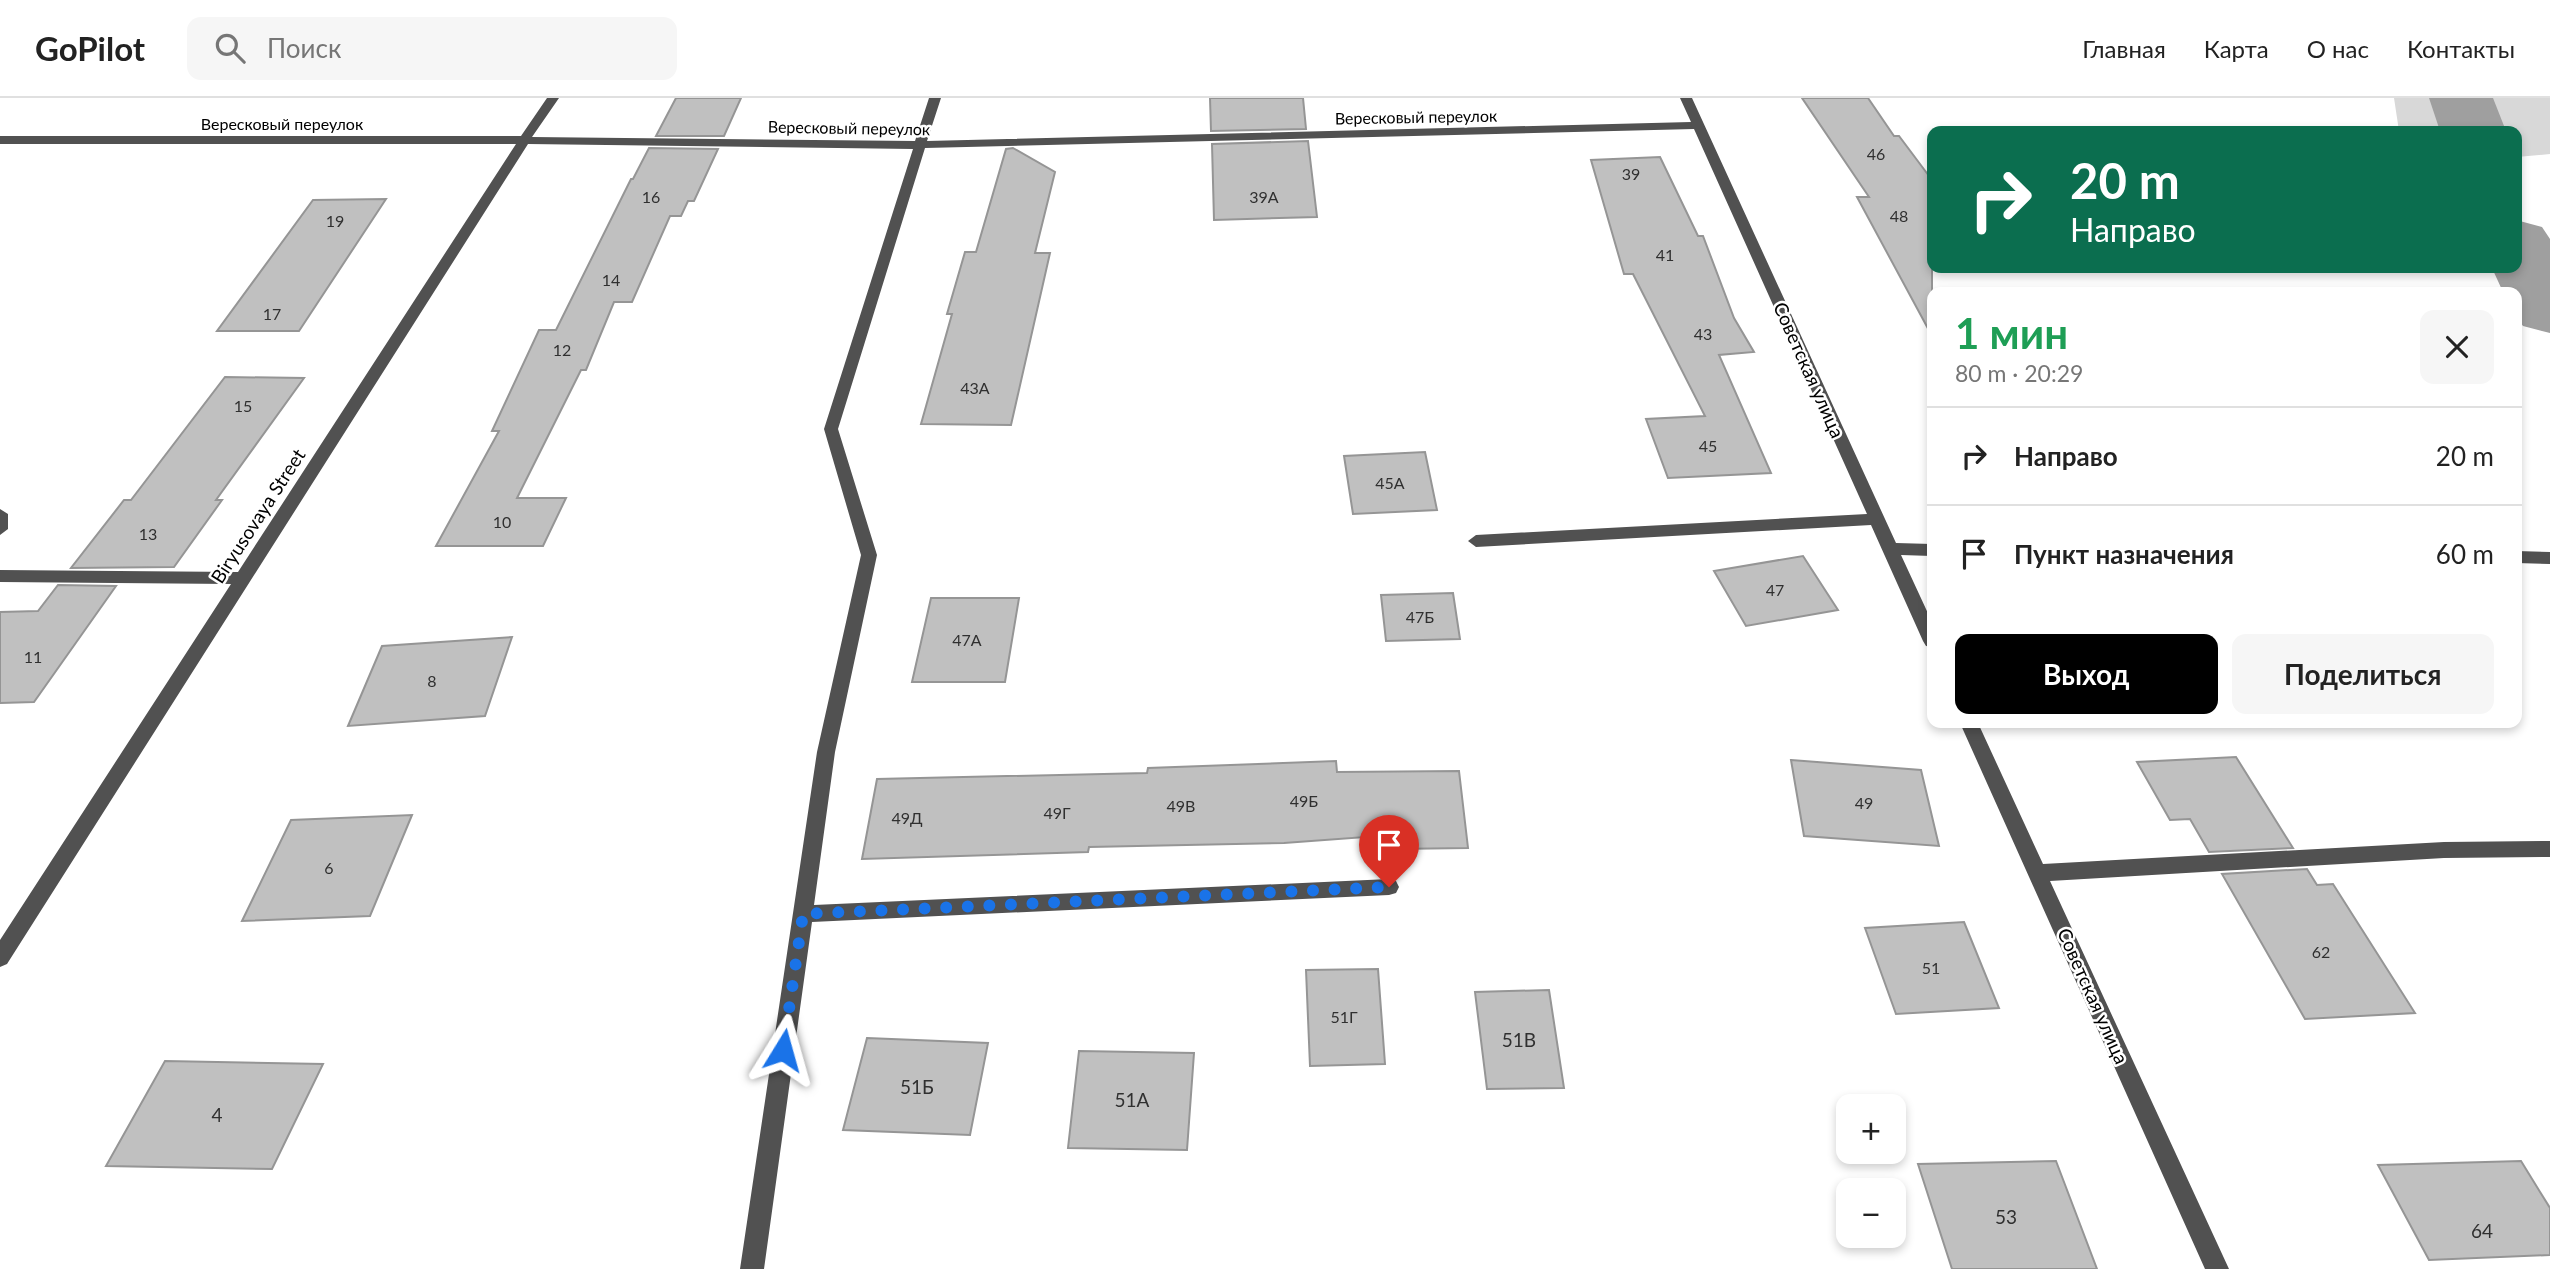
<!DOCTYPE html>
<html lang="ru">
<meta charset="utf-8">
<style>
:root{--surface:#fff;--page:#f6f6f6;--text:#222;--muted:#767676;--line:#e0e0e0;--accent:#000}
body{margin:0;font-family:Lato,sans-serif;background:var(--page);color:var(--text);height:100vh;display:flex;flex-direction:column;font-size:26px;white-space:nowrap}
*{box-sizing:border-box;margin:0}
p{font-size:23px;color:var(--muted)}
.icon{flex:none;width:38px;height:38px;fill:none;stroke:currentColor;stroke-width:2;stroke-linecap:round;stroke-linejoin:round}
.map{position:relative;flex:1;overflow:hidden}
.details{position:absolute;left:1927px;top:189px;width:595px;height:441px;display:flex;flex-direction:column;background:var(--surface);border-radius:14px;box-shadow:0 4px 10px #0003}
.details>*{flex:none}
.guide{position:absolute;left:1927px;top:28px;width:595px;height:147px;border-radius:14px;box-shadow:0 4px 10px #0003;background:#0b6e4f;color:#fff;overflow:hidden}
.buttons{position:absolute;left:1836px;top:996px;display:grid;gap:14px}
.buttons a{display:grid;place-items:center;width:70px;height:70px;border-radius:14px;background:var(--surface);box-shadow:0 4px 10px #0003;font-size:35px}
.pin{position:absolute;display:grid;place-items:center;width:60px;height:60px;color:#fff;margin:-72px -30px;border-radius:50% 50% 50% 0;rotate:-45deg;box-shadow:0 0 7px #0007}
.pin .icon{rotate:45deg}
.me{position:absolute;width:77px;margin:-38px;rotate:8deg;stroke-linejoin:round;filter:drop-shadow(0 0 5px #0008)}
.turn{display:flex;align-items:center;gap:24px;height:147px;padding:0 28px;font-size:32px}
.turn .icon{width:91px;height:91px;stroke-width:2.5}
.turn b{display:block;font-size:49px;line-height:60px}
.round{display:grid;place-items:center;flex:none;width:74px;height:74px;border-radius:14px;background:var(--page)}
.overview{display:flex;align-items:center;justify-content:space-between;height:119px;padding:0 28px}
h1{font-size:42px;font-weight:700;line-height:52px;color:#1e9e55}
.button{display:flex;gap:14px;margin-top:auto;padding:14px 28px}
.button a{flex:1;height:80px;border-radius:14px;background:var(--accent);color:#fff;font-size:28px;font-weight:700;line-height:80px;text-align:center}
.button a+a{background:var(--page);color:var(--text)}
ul{padding:0;list-style:none}
li{display:flex;align-items:center;gap:21px;height:98px;padding:0 28px;border-top:2px solid var(--line)}
li div{flex:1}
li b{display:block;font-size:26px}
li em{font-style:normal}
header{display:flex;align-items:center;gap:42px;box-sizing:border-box;height:98px;padding:0 35px;background:var(--surface);border-bottom:2px solid var(--line)}
header strong{font-size:33px}
nav{display:flex;gap:38px;margin-inline-start:auto;font-size:24px}
.search{width:490px;height:63px;background:var(--page);display:flex;align-items:center;gap:18px;box-sizing:border-box;padding:0 24px;border-radius:14px;color:var(--muted);font-size:26px}
.map>svg:first-child{display:block}
</style>
<header>
<strong>GoPilot</strong>
<div class="search"><svg class="icon" aria-label="search" viewBox="0 0 24 24"><circle cx="10" cy="10" r="6"/><path d="M15 15l6 6"/></svg>Поиск</div>
<nav><a>Главная</a><a>Карта</a><a>О нас</a><a>Контакты</a></nav>
</header>
<div class="map">
<svg width="2550" height="1171" viewBox="0 0 2550 1171">
<rect width="100%" height="100%" fill="#fff"/>
<path fill="#d8d8d8" d="M 2394,0 L 2550,0 L 2550,56 L 2517,59 L 2516,33 L 2399,33 Z"/>
<g fill="none" stroke-linecap="round" stroke-linejoin="round">
<path fill="#9f9f9f" fill-rule="evenodd" d="M 2429,0 L 2493,0 L 2506,33 L 2440,33 Z
M 2516,122 L 2542,129 L 2550,141 L 2550,235 L 2523,228 L 2516,219 L 2516,194 L 2503,194 L 2492,170 L 2516,170 Z"/>
</g>
<path fill="#c0c0c0" stroke="#959595" stroke-width="2" d="M 676,0 L 741,0 L 724,38 L 656,38 Z
M 1210,0 L 1303,0 L 1306,31 L 1211,33 Z
M 1802,0 L 1868,0 L 1894,38 L 1899,38 L 1932,82 L 1932,238 L 1857,99 L 1869,99 Z
M 1308,43 L 1317,119 L 1214,122 L 1212,46 Z
M 649,50 L 718,51 L 694,103 L 688,103 L 681,118 L 670,118 L 632,204 L 614,204 L 586,272 L 581,272 L 517,400 L 566,400 L 543,448 L 436,448 L 499,333 L 492,333 L 539,232 L 556,232 L 631,81 L 633,81 Z
M 1013,50 L 1055,74 L 1035,155 L 1050,155 L 1011,327 L 921,326 L 952,216 L 947,216 L 965,154 L 976,154 L 1006,51 Z
M 1660,59 L 1698,138 L 1703,138 L 1734,220 L 1754,254 L 1719,257 L 1771,375 L 1668,380 L 1646,321 L 1705,318 L 1633,176 L 1624,176 L 1591,62 Z
M 386,101 L 299,233 L 217,233 L 313,102 Z
M 225,279 L 304,280 L 216,402 L 222,402 L 174,469 L 71,470 L 124,402 L 131,402 Z
M 1425,354 L 1437,412 L 1353,416 L 1344,358 Z
M 1803,458 L 1838,512 L 1746,528 L 1714,473 Z
M 58,487 L 116,488 L 34,604 L 0,605 L 0,514 L 38,513 Z
M 1453,495 L 1460,541 L 1386,543 L 1381,497 Z
M 931,500 L 1019,500 L 1005,584 L 912,584 Z
M 512,539 L 485,618 L 348,628 L 382,548 Z
M 2236,659 L 2293,750 L 2209,754 L 2190,721 L 2170,722 L 2137,664 Z
M 1791,662 L 1921,672 L 1939,748 L 1804,738 Z
M 1336,663 L 1337,674 L 1459,673 L 1468,750 L 1393,751 L 1392,737 L 1284,745 L 1089,749 L 1088,754 L 862,761 L 877,681 L 1147,675 L 1148,670 Z
M 412,717 L 370,818 L 242,823 L 291,722 Z
M 2307,771 L 2317,787 L 2333,786 L 2415,915 L 2305,921 L 2222,776 Z
M 1964,824 L 1999,910 L 1896,916 L 1865,830 Z
M 1378,871 L 1385,966 L 1310,968 L 1306,872 Z
M 1549,892 L 1564,990 L 1487,991 L 1475,894 Z
M 867,940 L 988,945 L 970,1037 L 843,1032 Z
M 1079,953 L 1194,955 L 1187,1052 L 1068,1050 Z
M 165,963 L 323,966 L 272,1071 L 106,1068 Z
M 2056,1063 L 2097,1171 L 1952,1171 L 1918,1066 Z
M 2521,1063 L 2550,1110 L 2550,1157 L 2429,1162 L 2378,1067 Z"/>
<g fill="none" stroke-linecap="round" stroke-linejoin="round">
<path fill="#515151" fill-rule="evenodd" d="M 547,0 L 559,0 L 532,39 L 915,43 L 929,0 L 941,0 L 927,43 L 1691,24 L 1680,0 L 1692,0 L 1896,445 L 1932,446 L 1932,458 L 1901,457 L 1932,524 L 1932,549 L 1926,548 L 1923,543 L 1871,427 L 1476,449 L 1468,443 L 1476,437 L 1867,416 L 1694,31 L 925,50 L 838,331 L 877,457 L 835,654 L 814,807 L 1389,781 L 1396,783 L 1399,789 L 1396,795 L 1389,797 L 812,824 L 764,1171 L 740,1171 L 817,654 L 861,457 L 824,331 L 913,51 L 528,46 L 7,866 L 0,869 L 0,842 L 231,486 L 0,484 L 0,472 L 238,474 L 516,46 L 0,46 L 0,38 L 521,38 Z
M 0,411 L 8,416 L 8,431 L 0,437 Z
M 2516,453 L 2550,454 L 2550,466 L 2516,465 Z
M 1960,625 L 1978,625 L 2043,766 L 2444,744 L 2550,743 L 2550,759 L 2444,760 L 2050,783 L 2229,1171 L 2205,1171 Z"/>
</g>
<g fill="none" stroke-linecap="round" stroke-linejoin="round">
<path stroke="#1a73e8" stroke-width="12" stroke-dasharray="0 21.6" d="M 783,952 L 803,816 L 1389,789"/>
</g>
<g text-anchor="middle" stroke-width="5" stroke-linejoin="round" paint-order="stroke">
<g font-size="16" fill="#000" stroke="#fff">
<text transform="translate(1416 19) rotate(-1)" y="6">Вересковый переулок</text>
<text x="282" y="32">Вересковый переулок</text>
<text transform="translate(849 30) rotate(1)" y="6">Вересковый переулок</text>
</g>
<g font-size="16" fill="#303030">
<text x="1876" y="62">46</text>
<text x="1631" y="82">39</text>
<text x="651" y="105">16</text>
<text x="1264" y="105">39А</text>
<text x="1899" y="124">48</text>
<text x="335" y="129">19</text>
<text x="1665" y="163">41</text>
<text x="611" y="188">14</text>
<text x="272" y="222">17</text>
<text x="1703" y="242">43</text>
<text x="562" y="258">12</text>
<text x="975" y="296">43А</text>
<text x="243" y="314">15</text>
<text x="1708" y="354">45</text>
<text x="1390" y="391">45А</text>
<text x="502" y="430">10</text>
<text x="148" y="442">13</text>
<text x="1775" y="498">47</text>
<text x="1420" y="525">47Б</text>
<text x="967" y="548">47А</text>
<text x="33" y="565">11</text>
<text x="432" y="589">8</text>
<text x="1304" y="709">49Б</text>
<text x="1864" y="711">49</text>
<text x="1181" y="714">49В</text>
<text x="1057" y="721">49Г</text>
<text x="907" y="726">49Д</text>
<text x="329" y="776">6</text>
<text x="2321" y="860">62</text>
<text x="1931" y="876">51</text>
<text x="1344" y="925">51Г</text>
</g>
<g font-size="19" fill="#000" stroke="#fff">
<text transform="translate(1809 272) rotate(66)" y="7">Советская улица</text>
<text transform="translate(258 418) rotate(-57)" y="7">Biryusovaya Street</text>
<text transform="translate(2093 898) rotate(66)" y="7">Советская улица</text>
</g>
<g font-size="19" fill="#303030">
<text x="1519" y="949">51В</text>
<text x="917" y="996">51Б</text>
<text x="1132" y="1009">51А</text>
<text x="217" y="1024">4</text>
<text x="2006" y="1126">53</text>
<text x="2482" y="1140">64</text>
</g>
</g>
</svg>
<div class="buttons">
<a>+</a>
<a>−</a>
</div>
<div class="pin" style="left:1389px;top:789px;background:#d93025"><svg class="icon" aria-label="arrive" viewBox="0 0 24 24"><path d="M6 21V4h12l-3 4 3 4H6"/></svg></div>
<svg class="me" style="left:783px;top:952px" viewBox="-20 -20 40 40"><path d="M0-17L14 15 0 8-14 15z" fill="#1a73e8" stroke="#fff" stroke-width="4"/></svg>
<div class="guide">
<div class="turn"><svg class="icon" aria-label="right" viewBox="0 0 24 24"><path d="M7 20v-9h11M14 6l5 5-5 5"/></svg><div><b>20 m</b>Направо</div></div>
</div>
<section class="details">
<div class="overview"><div><h1>1 мин</h1><p>80 m · 20:29</p></div><a class="round"><svg class="icon" aria-label="close" viewBox="0 0 24 24"><path d="M6 6l12 12M18 6L6 18"/></svg></a></div>
<ul>
<li><svg class="icon" aria-label="right" viewBox="0 0 24 24"><path d="M7 20v-9h11M14 6l5 5-5 5"/></svg><div><b>Направо</b></div><em>20 m</em></li>
<li><svg class="icon" aria-label="arrive" viewBox="0 0 24 24"><path d="M6 21V4h12l-3 4 3 4H6"/></svg><div><b>Пункт назначения</b></div><em>60 m</em></li>
</ul>
<div class="button"><a>Выход</a><a>Поделиться</a></div>
</section>
</div>
